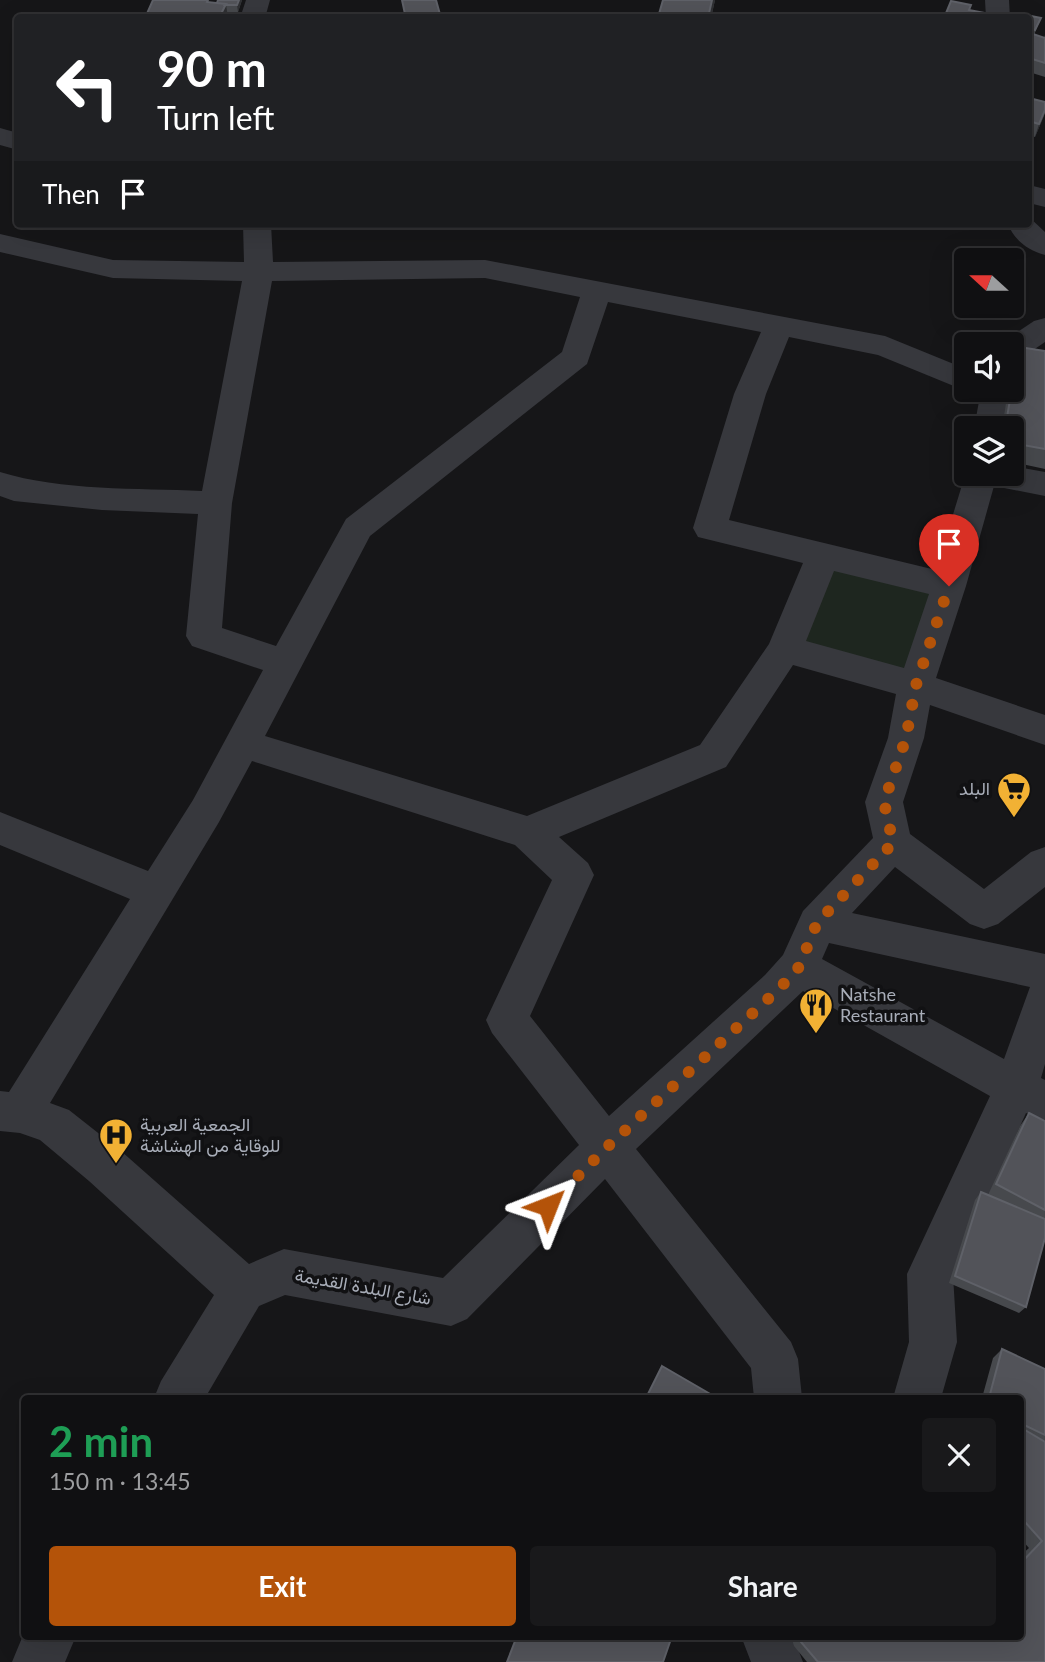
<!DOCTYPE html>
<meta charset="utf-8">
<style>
:root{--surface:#101012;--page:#19191b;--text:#f1f3f6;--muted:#9c9d9f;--line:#303032;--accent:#b45309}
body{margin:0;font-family:Lato,Vazirmatn,sans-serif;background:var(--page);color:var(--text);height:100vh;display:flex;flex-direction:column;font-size:26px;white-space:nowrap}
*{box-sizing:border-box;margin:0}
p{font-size:23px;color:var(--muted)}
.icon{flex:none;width:38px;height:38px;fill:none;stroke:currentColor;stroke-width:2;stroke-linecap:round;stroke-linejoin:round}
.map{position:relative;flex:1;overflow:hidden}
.drawer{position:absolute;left:21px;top:1395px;width:1003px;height:245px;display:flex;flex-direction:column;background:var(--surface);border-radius:7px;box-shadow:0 7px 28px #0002,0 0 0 2px var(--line)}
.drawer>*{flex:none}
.top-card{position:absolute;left:14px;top:14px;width:1018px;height:214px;border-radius:7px;box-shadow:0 7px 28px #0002,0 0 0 2px var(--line);background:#202124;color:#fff;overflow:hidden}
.needle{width:46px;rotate:291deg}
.fabs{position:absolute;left:954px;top:248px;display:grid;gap:14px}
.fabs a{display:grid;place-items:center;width:70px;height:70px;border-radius:7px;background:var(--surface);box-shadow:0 7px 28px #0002,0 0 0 2px var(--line);font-size:35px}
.pin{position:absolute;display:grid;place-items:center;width:60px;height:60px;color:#fff;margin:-72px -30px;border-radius:50% 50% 50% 0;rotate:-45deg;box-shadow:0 0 7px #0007}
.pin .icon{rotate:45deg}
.me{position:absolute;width:77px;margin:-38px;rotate:45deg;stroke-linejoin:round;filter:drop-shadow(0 0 5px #0008)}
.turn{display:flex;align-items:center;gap:24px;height:147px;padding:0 28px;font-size:32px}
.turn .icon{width:91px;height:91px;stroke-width:2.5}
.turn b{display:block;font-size:49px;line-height:60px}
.then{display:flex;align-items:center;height:66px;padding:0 28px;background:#0003;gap:14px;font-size:26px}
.round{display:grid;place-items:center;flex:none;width:74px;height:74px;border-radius:7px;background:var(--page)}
.summary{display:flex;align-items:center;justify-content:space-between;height:119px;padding:0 28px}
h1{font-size:42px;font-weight:700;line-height:52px;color:#1e9e55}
.action{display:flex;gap:14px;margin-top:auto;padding:14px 28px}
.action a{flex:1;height:80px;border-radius:7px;background:var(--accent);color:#fff;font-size:28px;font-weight:700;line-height:80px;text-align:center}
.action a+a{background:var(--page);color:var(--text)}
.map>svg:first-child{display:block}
</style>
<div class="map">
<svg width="1045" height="1662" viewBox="0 0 1045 1662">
<rect width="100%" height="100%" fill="#161618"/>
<path fill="#1e261f" d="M 823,555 L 949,586 L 916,685 L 785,649 Z"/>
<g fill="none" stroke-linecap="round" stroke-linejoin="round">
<path fill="#37383d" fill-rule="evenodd" d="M 246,0 L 270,0 L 265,18 L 240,18 Z
M 985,0 L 1009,0 L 1010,18 L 986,18 Z
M 0,128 L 18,133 L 18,150 L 0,145 Z
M 1029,185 L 1045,189 L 1045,207 L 1029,203 Z
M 1029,217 L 1045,232 L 1045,255 C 1029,251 1014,240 1008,224 L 1029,224 Z
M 243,224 L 271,224 L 273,262 L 485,260 L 885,336 L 966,369 L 966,390 L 970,390 L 966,391 L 878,355 L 789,337 L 766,394 L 729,520 L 936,570 L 966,472 L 966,474 L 1012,474 L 1012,466 L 1045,472 L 1045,496 L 994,486 L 966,586 L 936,678 L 1045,715 L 1045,745 L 930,705 L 924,738 L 903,802 L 910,834 L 984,889 L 1031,852 L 1045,847 L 1045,887 L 998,924 L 984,929 L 970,924 L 895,867 L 852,913 L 1045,954 L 1045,1064 L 1041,1078 L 1045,1080 L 1045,1120 L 1026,1113 L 953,1275 L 957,1342 L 941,1398 L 893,1398 L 909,1342 L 907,1274 L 990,1096 L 803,991 L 636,1149 L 791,1342 L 798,1359 L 802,1398 L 754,1398 L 751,1368 L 605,1179 L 467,1319 L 451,1326 L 285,1295 L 259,1306 L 205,1398 L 154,1398 L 161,1381 L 214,1295 L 89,1181 L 40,1140 L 20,1133 L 0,1131 L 0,1091 L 9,1092 L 130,899 L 0,845 L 0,812 L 148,871 L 193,800 L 263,670 L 192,646 L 186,636 L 198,514 L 102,510 L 14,501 L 0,496 L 0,472 C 62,491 137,488 202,491 L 242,281 L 113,278 L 0,252 L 0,234 L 113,260 L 244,262 ZM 485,278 L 580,297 L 562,352 L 346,519 L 276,646 L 222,628 L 232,503 L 272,281 ZM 608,302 L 761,332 L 734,394 L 693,528 L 698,537 L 803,563 L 769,644 L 700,745 L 527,816 L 265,736 L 370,536 L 587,364 ZM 834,571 L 929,594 L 904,668 L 806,641 ZM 793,665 L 896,694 L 888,738 L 865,802 L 873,838 L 803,911 L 783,955 L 765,975 L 609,1116 L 530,1016 L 594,875 L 588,863 L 559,837 L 726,767 ZM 252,761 L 515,845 L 552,880 L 486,1020 L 492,1033 L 579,1145 L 443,1278 L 284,1249 L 249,1264 L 121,1151 L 69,1110 L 50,1103 L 219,822 ZM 829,943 L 1030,987 L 1004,1059 L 822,959 Z
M 1045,318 L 1045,342 L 1023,357 L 1012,360 L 1012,345 L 1000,345 L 1001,343 L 1034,321 Z
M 1012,388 L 1013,390 L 1006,429 L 974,429 L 981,390 Z
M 24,1633 L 24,1636 L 76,1636 L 65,1662 L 12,1662 Z
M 741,1636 L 793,1636 L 803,1662 L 751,1662 Z"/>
</g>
<path fill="#47494d" d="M 218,0 L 242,0 L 238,12 L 227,12 L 228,18 L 213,2 L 217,3 Z
M 715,0 L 711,18 L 659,18 L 659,14 Z
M 1029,18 L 1041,18 L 1034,35 L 1044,38 L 1045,35 L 1045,77 L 1029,72 Z
M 1029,98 L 1045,113 L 1035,137 L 1029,135 Z
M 1019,347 L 1045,351 L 1045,469 L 1012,462 L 1012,429 L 1002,429 L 1008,390 L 1012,390 L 1012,365 Z
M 1029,1113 L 1045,1121 L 1045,1238 L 1026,1307 L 1019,1313 L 949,1283 L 975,1200 L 981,1192 L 988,1195 L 1020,1126 Z
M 1002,1349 L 1045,1369 L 1045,1662 L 807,1662 L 794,1646 L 791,1636 L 1020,1636 L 1020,1556 L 1029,1548 L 1020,1538 L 1020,1398 L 982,1398 L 993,1358 Z"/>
<path fill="#2f3033" d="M 239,0 L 242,0 L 238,12 L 237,5 Z
M 712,0 L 715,0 L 711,18 L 708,18 Z
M 226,4 L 228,18 L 219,18 Z
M 1045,110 L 1044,116 L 1035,137 L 1039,124 Z"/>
<path fill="#525359" stroke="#5f6168" stroke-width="2" d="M 153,0 L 208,0 L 207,2 L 226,4 L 219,18 L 145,18 Z
M 218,0 L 239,0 L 237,5 L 225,5 L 226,4 L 217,3 Z
M 402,0 L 436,0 L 441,18 L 388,18 L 388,15 L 405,14 Z
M 663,0 L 712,0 L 708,18 L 694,18 L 659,14 Z
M 951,1 L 971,5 L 969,10 L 985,13 L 984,18 L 944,18 Z
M 1026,15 L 1041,18 L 1035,30 L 1029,28 L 1029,18 L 1025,18 Z
M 1030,33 L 1045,38 L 1045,63 L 1029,58 Z
M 1029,98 L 1045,102 L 1045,110 L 1039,124 L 1029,121 Z
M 1019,347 L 1045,351 L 1045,449 L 1012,443 L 1012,429 L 1005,429 Z
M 1029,1113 L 1045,1121 L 1045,1210 L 996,1184 Z
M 981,1192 L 1045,1219 L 1045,1238 L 1026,1307 L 955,1276 Z
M 1002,1349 L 1045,1369 L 1045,1435 L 1020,1423 L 1020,1398 L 989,1398 Z
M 662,1366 L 717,1398 L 646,1398 Z
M 1020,1427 L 1045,1442 L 1045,1662 L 818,1662 L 801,1642 L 800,1636 L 1020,1636 L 1020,1564 L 1042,1541 L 1025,1522 L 1020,1519 Z
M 517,1636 L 672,1636 L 663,1662 L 507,1662 Z"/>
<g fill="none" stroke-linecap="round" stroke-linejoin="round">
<path stroke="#b45309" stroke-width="12" stroke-dasharray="0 21.6" d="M 548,1206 L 606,1148 L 780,988 L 799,967 L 817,923 L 893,843 L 884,802 L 906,738 L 916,685 L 949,586"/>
</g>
<defs>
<g id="supermarket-pin" transform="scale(1.75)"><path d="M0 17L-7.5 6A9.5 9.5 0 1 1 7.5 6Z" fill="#f2b134" stroke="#111113"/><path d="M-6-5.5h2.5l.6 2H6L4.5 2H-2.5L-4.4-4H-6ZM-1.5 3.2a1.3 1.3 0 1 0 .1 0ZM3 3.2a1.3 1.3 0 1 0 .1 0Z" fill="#111"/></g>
<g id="restaurant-pin" transform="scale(1.75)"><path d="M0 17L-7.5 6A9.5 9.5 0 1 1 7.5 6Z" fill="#f2b134" stroke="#111113"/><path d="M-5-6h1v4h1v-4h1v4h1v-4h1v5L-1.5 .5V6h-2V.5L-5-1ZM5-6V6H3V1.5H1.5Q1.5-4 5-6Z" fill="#111"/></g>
<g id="hospital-pin" transform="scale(1.75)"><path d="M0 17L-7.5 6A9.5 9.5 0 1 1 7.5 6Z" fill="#f2b134" stroke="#111113"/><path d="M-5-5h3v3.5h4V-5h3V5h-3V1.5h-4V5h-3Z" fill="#111"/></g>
</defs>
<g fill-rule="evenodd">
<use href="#supermarket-pin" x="1014" y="789"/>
<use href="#restaurant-pin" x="816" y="1005"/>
<use href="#hospital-pin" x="116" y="1135"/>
</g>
<g text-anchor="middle" stroke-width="7" stroke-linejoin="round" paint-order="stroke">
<g font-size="18" fill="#a8adb8" stroke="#111113" text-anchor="start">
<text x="990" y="795" text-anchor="end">البلد</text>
<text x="840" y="1001">Natshe<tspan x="840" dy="21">Restaurant</tspan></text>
<text x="140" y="1131">الجمعية العربية<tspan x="140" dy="21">للوقاية من الهشاشة</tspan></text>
</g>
<g font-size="18" fill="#a8adb8" stroke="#111113">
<text transform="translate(363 1287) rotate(10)" y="6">شارع البلدة القديمة</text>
</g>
</g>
</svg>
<div class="fabs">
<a><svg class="needle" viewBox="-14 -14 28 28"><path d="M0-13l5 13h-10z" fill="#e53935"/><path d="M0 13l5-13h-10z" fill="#9c9d9f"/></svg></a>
<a><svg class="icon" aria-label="sound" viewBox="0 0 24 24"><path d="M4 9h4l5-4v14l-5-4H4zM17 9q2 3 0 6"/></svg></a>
<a><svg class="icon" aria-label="layers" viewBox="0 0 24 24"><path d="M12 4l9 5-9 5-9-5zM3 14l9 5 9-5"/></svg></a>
</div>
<div class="pin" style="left:949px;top:586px;background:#d93025"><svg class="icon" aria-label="arrive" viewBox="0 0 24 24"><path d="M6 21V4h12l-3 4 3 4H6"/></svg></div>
<svg class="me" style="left:548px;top:1206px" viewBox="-20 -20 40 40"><path d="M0-17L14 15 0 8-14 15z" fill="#b45309" stroke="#fff" stroke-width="4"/></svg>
<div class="top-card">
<div class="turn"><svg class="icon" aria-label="left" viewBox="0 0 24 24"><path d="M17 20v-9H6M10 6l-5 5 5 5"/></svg><div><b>90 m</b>Turn left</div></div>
<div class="then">Then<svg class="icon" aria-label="arrive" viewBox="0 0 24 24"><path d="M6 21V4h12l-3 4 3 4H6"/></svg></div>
</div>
<section class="drawer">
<div class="summary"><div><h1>2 min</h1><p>150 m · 13:45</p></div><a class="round"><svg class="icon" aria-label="close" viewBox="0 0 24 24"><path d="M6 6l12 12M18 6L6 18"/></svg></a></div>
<div class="action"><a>Exit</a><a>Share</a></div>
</section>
</div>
